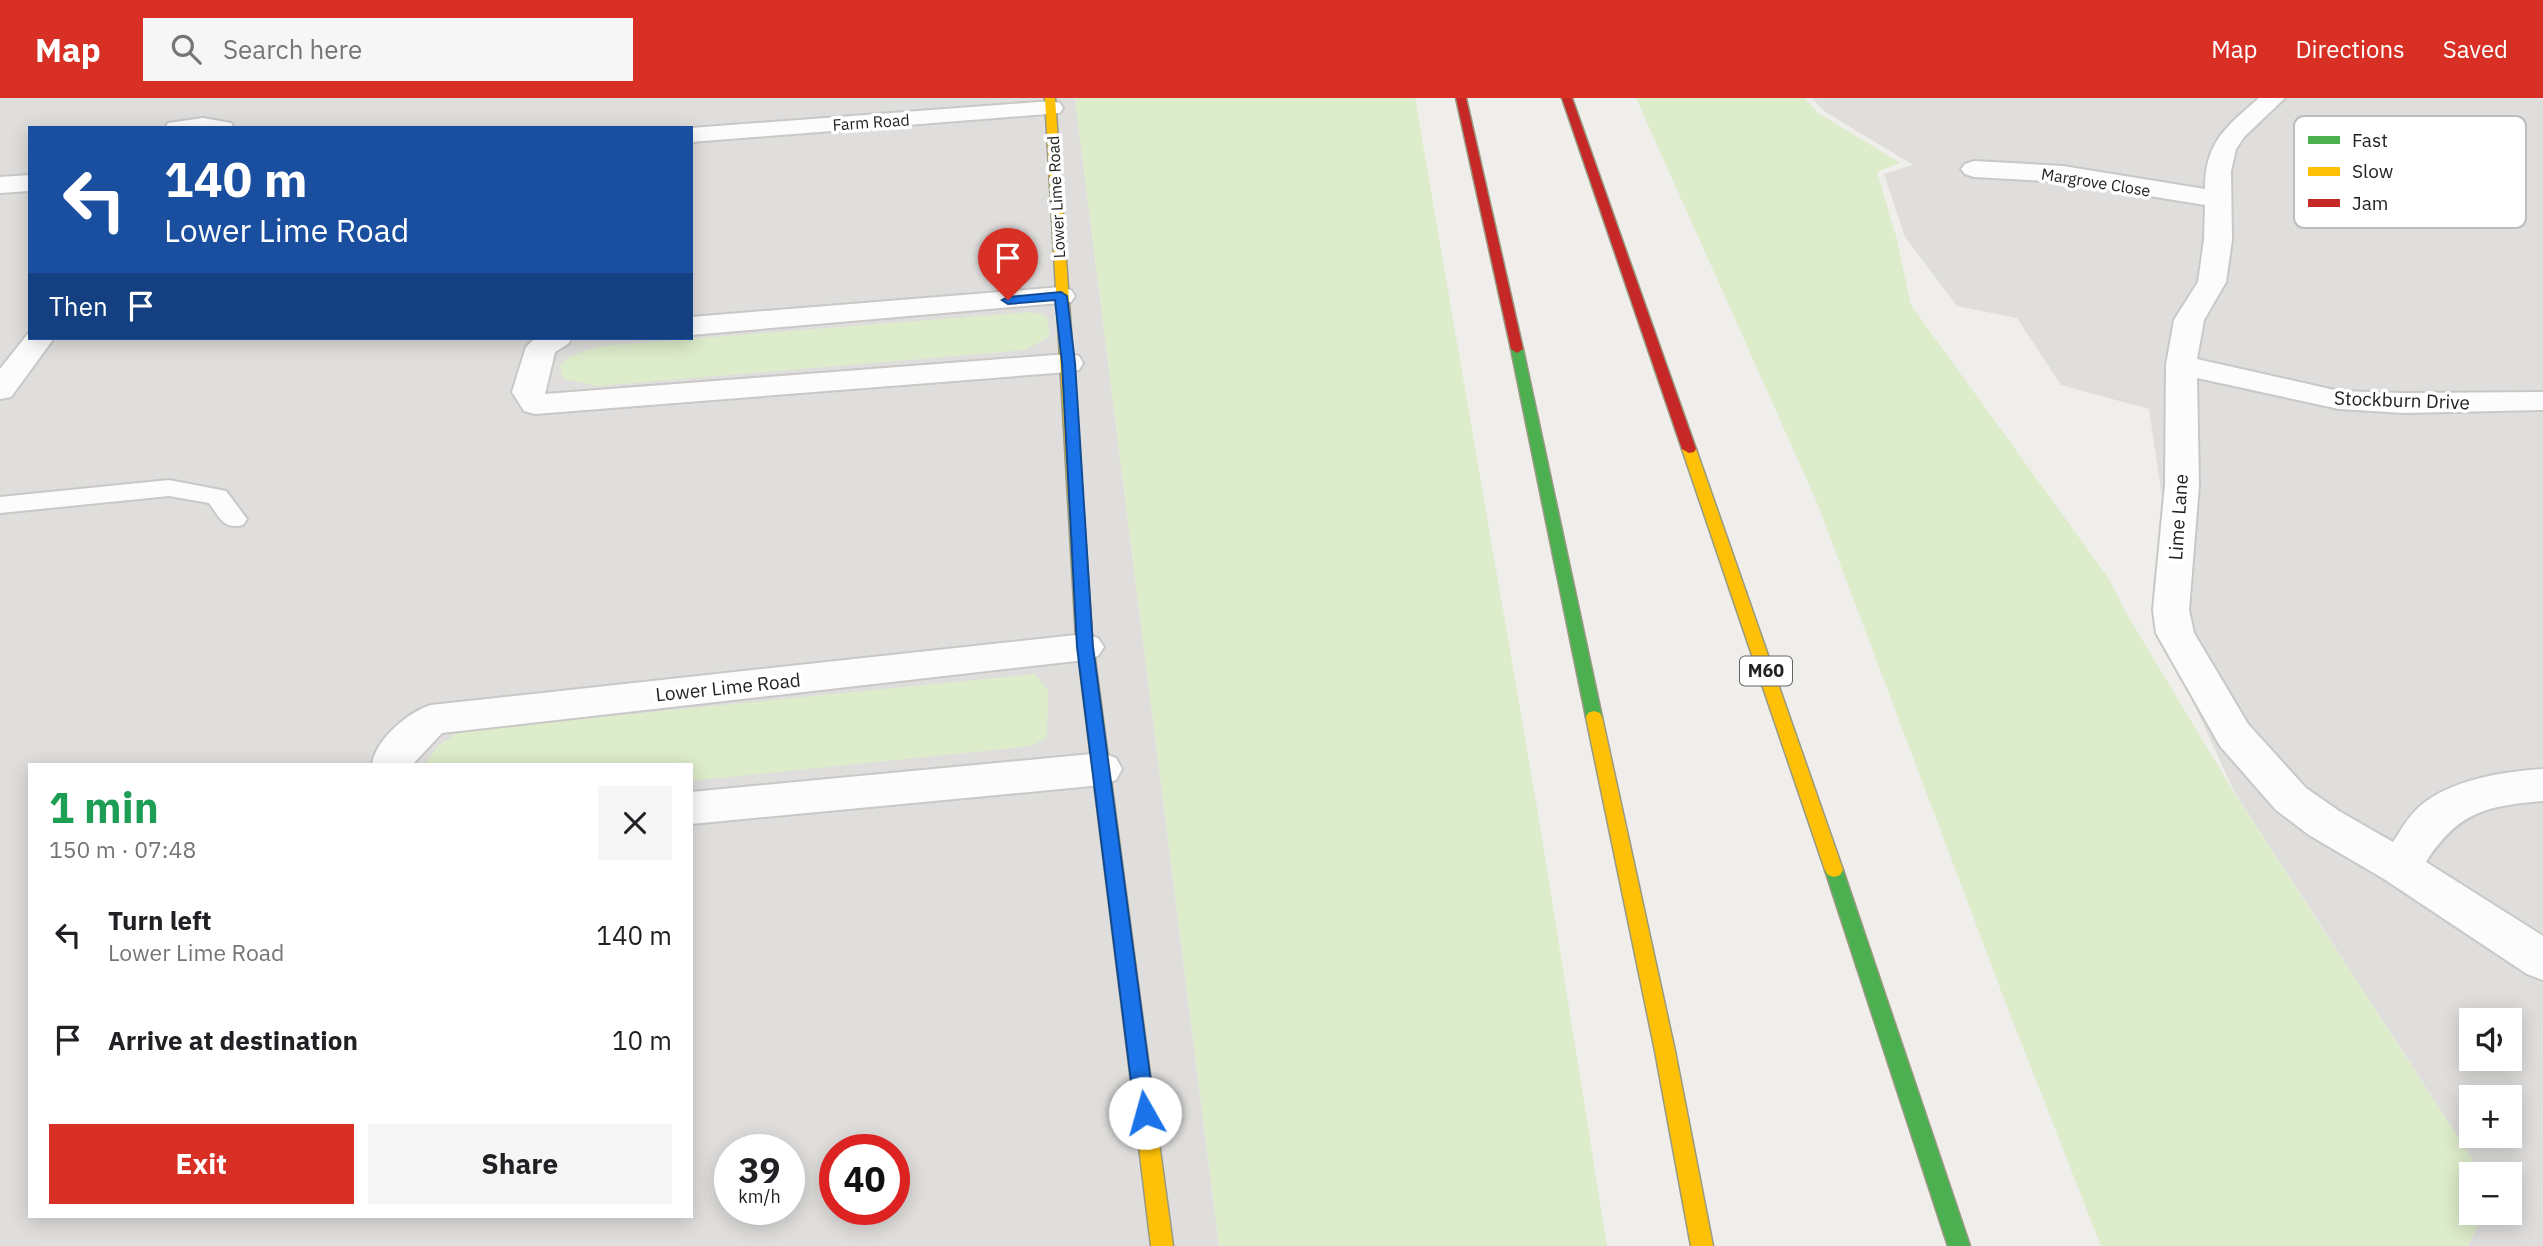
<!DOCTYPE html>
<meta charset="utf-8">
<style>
:root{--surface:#fff;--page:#f6f6f6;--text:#202124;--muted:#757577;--accent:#d93025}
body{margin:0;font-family:"IBM Plex Sans",sans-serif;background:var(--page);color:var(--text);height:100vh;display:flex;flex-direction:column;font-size:26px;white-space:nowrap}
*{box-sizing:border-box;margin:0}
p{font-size:23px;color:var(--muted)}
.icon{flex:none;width:38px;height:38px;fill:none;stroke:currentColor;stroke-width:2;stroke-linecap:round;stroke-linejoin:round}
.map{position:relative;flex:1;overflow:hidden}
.sheet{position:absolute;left:28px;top:665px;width:665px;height:455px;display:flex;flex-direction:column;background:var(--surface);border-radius:0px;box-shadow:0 4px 18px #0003}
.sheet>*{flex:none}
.top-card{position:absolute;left:28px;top:28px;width:665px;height:214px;border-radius:0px;box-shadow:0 4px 18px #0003;background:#1a4fa0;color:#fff;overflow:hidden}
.controls{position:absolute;left:2459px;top:910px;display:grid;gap:14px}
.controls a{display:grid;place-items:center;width:63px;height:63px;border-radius:0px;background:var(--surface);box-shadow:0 4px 18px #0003;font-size:35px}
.speed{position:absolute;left:714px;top:1036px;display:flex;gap:14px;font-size:35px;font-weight:700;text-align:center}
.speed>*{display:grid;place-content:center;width:91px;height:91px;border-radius:50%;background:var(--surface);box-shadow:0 4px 18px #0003;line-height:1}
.speed small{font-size:18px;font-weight:400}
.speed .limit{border:10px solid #d22;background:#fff;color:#111}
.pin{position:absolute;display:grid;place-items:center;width:60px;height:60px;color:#fff;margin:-72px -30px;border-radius:50% 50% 50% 0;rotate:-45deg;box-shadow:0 0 7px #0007}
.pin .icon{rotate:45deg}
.me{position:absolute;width:77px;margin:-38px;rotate:353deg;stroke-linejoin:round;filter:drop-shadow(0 0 5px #0008)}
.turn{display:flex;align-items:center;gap:24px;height:147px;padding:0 21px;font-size:32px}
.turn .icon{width:91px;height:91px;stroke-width:2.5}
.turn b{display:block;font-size:49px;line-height:60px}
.then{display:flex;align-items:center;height:66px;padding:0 21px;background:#0003;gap:14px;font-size:26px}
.round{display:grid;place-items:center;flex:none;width:74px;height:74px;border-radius:0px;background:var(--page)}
.overview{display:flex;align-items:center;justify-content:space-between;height:119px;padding:0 21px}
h1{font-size:42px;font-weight:800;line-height:52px;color:#1e9e55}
.action{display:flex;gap:14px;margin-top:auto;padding:14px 21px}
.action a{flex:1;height:80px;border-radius:0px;background:var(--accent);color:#fff;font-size:28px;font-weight:800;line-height:80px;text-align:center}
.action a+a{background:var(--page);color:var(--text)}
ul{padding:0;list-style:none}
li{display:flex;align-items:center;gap:21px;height:105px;padding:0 21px}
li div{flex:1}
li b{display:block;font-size:26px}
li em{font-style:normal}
header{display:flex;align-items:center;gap:42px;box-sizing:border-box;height:98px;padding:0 35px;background:var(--accent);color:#fff}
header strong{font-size:33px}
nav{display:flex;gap:38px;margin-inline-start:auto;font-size:24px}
.search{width:490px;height:63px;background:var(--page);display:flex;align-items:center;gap:18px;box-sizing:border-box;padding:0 24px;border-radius:0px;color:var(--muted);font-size:26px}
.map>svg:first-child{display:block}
</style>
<header>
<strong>Map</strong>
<div class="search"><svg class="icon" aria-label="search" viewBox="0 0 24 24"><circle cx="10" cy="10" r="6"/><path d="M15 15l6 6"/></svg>Search here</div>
<nav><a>Map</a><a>Directions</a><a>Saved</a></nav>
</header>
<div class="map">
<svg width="2543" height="1148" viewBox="0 0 2543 1148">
<rect width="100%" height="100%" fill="#f0eeeb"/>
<path fill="#dfdedc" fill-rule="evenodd" d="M 0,0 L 1075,0 L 1219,1148 L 0,1148 ZM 30,30 L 691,30 L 691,240 L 30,240 ZM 30,667 L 691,667 L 691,1118 L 30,1118 ZM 730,1052 L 789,1052 L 789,1111 L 730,1111 ZM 835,1052 L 894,1052 L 894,1111 L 835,1111 Z
M 1812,0 L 2543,0 L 2543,1148 L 2468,1148 L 2484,1115 L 2510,1115 L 2510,1076 L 2482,1076 L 2235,695 L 2192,602 L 2149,311 L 2061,287 L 2017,220 L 1957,208 L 1905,139 L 1884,76 L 1913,67 L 1824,13 ZM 2471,922 L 2510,922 L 2510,961 L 2471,961 ZM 2471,999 L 2510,999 L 2510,1038 L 2471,1038 Z"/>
<path fill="#ddeccb" d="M 1075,0 L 1415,0 L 1540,727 L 1607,1148 L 1219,1148 Z
M 1636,0 L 1805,0 L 1818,15 L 1900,65 L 1877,74 L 1897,142 L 1911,207 L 2109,481 L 2125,513 L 2235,696 L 2482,1076 L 2471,1076 L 2471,1115 L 2484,1115 L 2468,1148 L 2101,1148 L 2003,898 L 1816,402 Z
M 1030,214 L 1046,218 L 1050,238 L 1026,252 L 598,288 L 563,281 L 560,267 L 570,258 L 601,248 Z
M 1035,576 L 1048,593 L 1047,639 L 1032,648 L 691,683 L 691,667 L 424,667 L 439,647 L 461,633 Z"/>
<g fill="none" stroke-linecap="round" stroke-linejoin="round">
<g stroke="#c9c8c7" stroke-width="4">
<path id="lane" d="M 169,382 L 226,393 L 247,421 L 243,427 C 224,432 219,419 209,405 L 169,398 L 0,415 L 0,399 Z"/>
</g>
<g stroke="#c9c8c7" stroke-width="4">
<path id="street" d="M 2259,0 L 2285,0 L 2244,39 L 2236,51 L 2231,73 L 2232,142 L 2226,184 L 2204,222 L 2197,261 L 2339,293 L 2404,295 L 2543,294 L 2543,312 L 2404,315 L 2339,311 L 2197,280 L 2199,387 L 2189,512 L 2194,535 L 2248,626 L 2306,690 L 2339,713 L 2393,744 C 2401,732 2408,719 2419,709 C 2451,681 2503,674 2543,671 L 2543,703 C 2486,708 2458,714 2426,764 L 2543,838 L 2543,882 L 2527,876 L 2384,781 L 2309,737 L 2276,712 L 2220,648 L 2156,535 L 2153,512 L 2165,387 L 2166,267 L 2174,222 L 2198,184 L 2204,142 L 2205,107 L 2063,84 L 1974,79 L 1965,76 L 1961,71 L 1965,66 L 1974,63 L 2063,68 L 2205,91 C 2205,44 2226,29 2259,0 Z
M 1051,3 L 1060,5 L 1063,10 L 1060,15 L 691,44 L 691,30 Z
M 203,20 L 231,25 L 234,30 L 165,30 L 168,25 Z
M 30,77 L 30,93 L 0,95 L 0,79 Z
M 1061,189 L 1071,192 L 1075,198 L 1071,204 L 691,237 L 691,219 Z
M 30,233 L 30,240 L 54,240 L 11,299 L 0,301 L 0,271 Z
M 535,240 L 572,240 L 568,246 L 555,254 L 545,296 L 1068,256 L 1079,258 L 1083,265 L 1079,272 L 1068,274 L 535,316 L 524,313 L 512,294 L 526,249 Z
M 1085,536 L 1098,540 L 1104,549 L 1098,558 L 1085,562 L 442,635 L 412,667 L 372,667 C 375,642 408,614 431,607 Z
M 1102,655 L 1116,660 L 1122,671 L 1116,682 L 1102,687 L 691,726 L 691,694 Z"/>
</g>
<g stroke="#999a82" stroke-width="3">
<path id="fast" d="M 1517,247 L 1523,251 L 1602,619 L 1600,623 L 1588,623 L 1586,619 L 1511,251 Z
M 1834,765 L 1840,767 L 1843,772 L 1970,1148 L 1948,1148 L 1825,772 L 1828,767 Z"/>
</g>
<g stroke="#999a82" stroke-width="3">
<path id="slow" d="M 1045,0 L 1055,0 L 1092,539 L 1084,544 L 1076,539 Z
M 1689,347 L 1696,351 L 1843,772 L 1840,777 L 1834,779 L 1828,777 L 1825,772 L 1682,351 Z
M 1594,613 L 1600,615 L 1602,619 L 1675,953 L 1713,1148 L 1691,1148 L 1655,953 L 1586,619 L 1588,615 Z
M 1144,998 L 1151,1000 L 1154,1007 L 1173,1148 L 1151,1148 L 1134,1007 L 1137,1000 Z"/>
</g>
<g stroke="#999a82" stroke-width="3">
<path id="jam" d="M 1456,0 L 1466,0 L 1523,251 L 1517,255 L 1511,251 Z
M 1562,0 L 1572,0 L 1696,351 L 1694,354 L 1689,355 L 1682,351 Z
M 1084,534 L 1092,539 L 1154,1007 L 1151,1014 L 1144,1016 L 1137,1014 L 1134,1007 L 1076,539 Z"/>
</g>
<use href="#lane" fill="#fdfcfc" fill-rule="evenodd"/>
<use href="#street" fill="#fdfcfc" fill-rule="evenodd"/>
<use href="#fast" fill="#4caf50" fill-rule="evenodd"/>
<use href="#slow" fill="#ffc107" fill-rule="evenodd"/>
<use href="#jam" fill="#c62828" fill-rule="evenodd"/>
</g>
<path fill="#1a73e8" stroke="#114b97" stroke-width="2" d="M 1061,194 L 1067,198 L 1075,265 L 1093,549 L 1155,1015 L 1152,1022 L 1145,1025 L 1138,1022 L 1135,1015 L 1077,549 L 1062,265 L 1055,202 L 1008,206 L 1002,202 L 1008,199 Z"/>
<g text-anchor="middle" stroke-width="7" stroke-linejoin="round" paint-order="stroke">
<g font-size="16" fill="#222" stroke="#fff">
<text transform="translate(871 24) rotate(-4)" y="6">Farm Road</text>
<text transform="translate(2096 84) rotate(9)" y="6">Margrove Close</text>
<text transform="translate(1056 99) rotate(-93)" y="6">Lower Lime Road</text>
</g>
<rect fill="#fff" stroke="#646464" stroke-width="2" x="1740" y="558.5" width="52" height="29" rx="5"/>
<g font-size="18" font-weight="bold" fill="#222">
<text x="1766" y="579">M60</text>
</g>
<g font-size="19" fill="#222" stroke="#fff">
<text transform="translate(2402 302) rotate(2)" y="7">Stockburn Drive</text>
<text transform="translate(2178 419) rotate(-86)" y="7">Lime Lane</text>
<text transform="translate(728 589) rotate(-6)" y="7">Lower Lime Road</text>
</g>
</g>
<rect x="2294" y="18" width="232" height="112" rx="10" fill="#fff" stroke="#bdbdbd" stroke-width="2"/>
<rect x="2308" y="38" width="32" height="8" fill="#4caf50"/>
<rect x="2308" y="69" width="32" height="9" fill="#ffc107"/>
<rect x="2308" y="101" width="32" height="8" fill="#c62828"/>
<g font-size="19" fill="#222">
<text x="2352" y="49">Fast</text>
<text x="2352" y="80">Slow</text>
<text x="2352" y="112">Jam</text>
</g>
</svg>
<div class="controls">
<a><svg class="icon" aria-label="sound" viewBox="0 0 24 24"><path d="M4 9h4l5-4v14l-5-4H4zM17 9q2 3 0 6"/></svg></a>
<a>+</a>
<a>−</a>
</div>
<div class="speed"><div>39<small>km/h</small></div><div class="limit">40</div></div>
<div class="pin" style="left:1008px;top:202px;background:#d93025"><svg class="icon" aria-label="arrive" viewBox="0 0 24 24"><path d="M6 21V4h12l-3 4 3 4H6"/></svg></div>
<svg class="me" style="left:1145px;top:1015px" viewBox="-20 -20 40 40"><circle r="19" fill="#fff"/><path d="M0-13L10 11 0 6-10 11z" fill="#1a73e8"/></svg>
<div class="top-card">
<div class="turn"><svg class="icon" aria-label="left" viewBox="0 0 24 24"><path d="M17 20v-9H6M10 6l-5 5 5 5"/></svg><div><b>140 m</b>Lower Lime Road</div></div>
<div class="then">Then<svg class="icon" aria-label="arrive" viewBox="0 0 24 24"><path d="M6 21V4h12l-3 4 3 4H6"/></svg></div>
</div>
<section class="sheet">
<div class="overview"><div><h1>1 min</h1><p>150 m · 07:48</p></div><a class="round"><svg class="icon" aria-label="close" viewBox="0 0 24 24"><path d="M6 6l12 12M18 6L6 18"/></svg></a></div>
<ul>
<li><svg class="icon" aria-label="left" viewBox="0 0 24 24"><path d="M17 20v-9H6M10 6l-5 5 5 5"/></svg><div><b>Turn left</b><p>Lower Lime Road</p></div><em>140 m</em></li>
<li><svg class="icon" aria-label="arrive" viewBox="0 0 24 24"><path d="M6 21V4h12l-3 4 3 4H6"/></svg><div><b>Arrive at destination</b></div><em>10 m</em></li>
</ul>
<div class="action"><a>Exit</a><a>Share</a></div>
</section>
</div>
